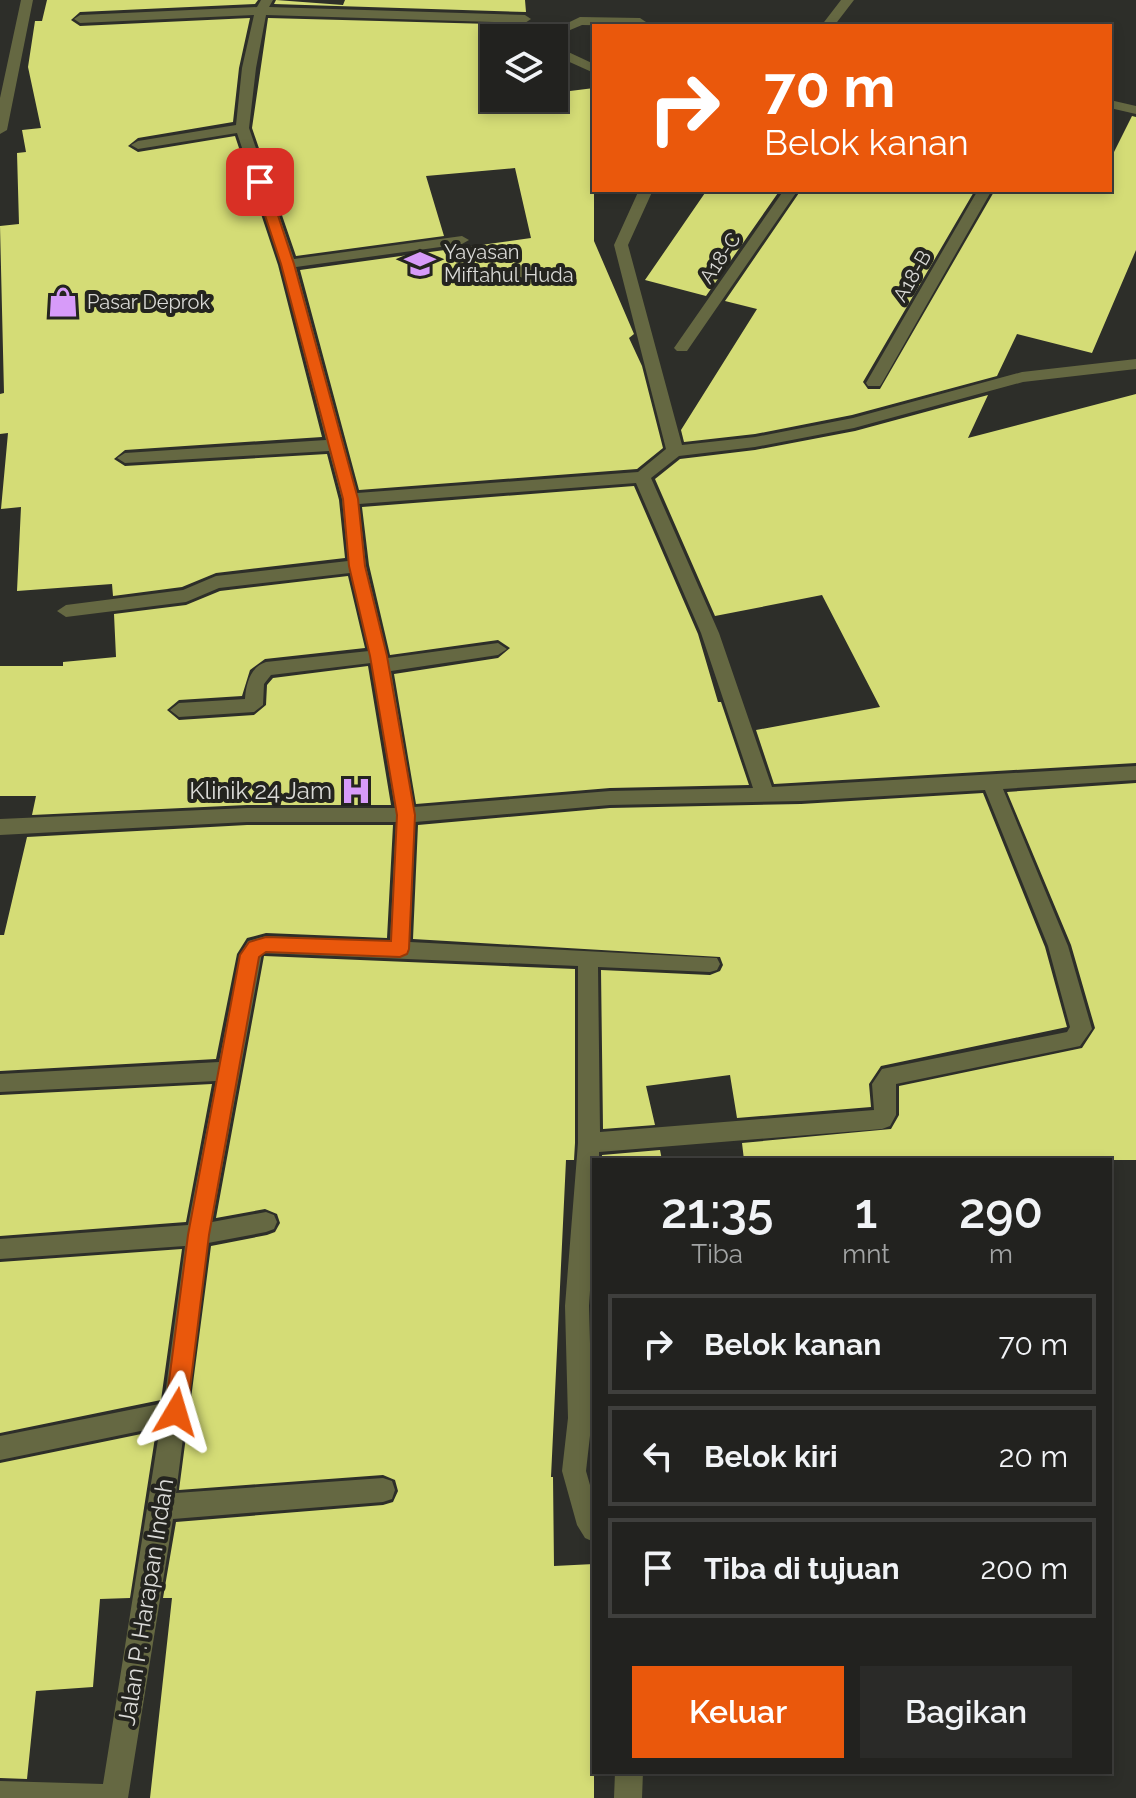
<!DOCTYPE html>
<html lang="id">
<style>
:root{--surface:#22221f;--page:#2a2a28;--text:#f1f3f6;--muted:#a2a4a4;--line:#3f3f3d;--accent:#ea580c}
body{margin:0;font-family:Raleway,sans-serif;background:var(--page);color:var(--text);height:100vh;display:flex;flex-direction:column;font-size:30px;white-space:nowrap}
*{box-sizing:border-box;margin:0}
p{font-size:26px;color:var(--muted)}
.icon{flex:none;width:44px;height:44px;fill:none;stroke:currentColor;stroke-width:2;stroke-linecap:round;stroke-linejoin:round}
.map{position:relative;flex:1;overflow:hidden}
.side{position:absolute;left:592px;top:1158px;width:520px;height:616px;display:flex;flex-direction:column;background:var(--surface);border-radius:0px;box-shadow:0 4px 12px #0003,0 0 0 2px var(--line)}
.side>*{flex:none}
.guide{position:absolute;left:592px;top:24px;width:520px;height:168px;border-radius:0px;box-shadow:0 4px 12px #0003,0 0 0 2px var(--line);background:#ea580c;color:#fff;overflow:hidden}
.controls{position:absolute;left:480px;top:24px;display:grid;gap:16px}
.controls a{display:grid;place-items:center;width:88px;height:88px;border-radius:0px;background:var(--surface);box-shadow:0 4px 12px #0003,0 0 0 2px var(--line);font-size:40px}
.pin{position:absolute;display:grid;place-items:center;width:68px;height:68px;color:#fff;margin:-34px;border-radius:16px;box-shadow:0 4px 12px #0006}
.me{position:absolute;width:88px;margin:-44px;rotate:7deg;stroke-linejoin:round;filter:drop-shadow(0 0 6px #0008)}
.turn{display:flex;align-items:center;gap:28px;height:168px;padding:0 40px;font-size:36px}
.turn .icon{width:104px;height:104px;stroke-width:2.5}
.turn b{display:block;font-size:56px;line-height:68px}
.eta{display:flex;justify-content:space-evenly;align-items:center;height:136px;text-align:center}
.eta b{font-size:48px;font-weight:600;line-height:56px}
.cta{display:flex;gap:16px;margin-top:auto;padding:16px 40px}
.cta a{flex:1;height:92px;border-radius:0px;background:var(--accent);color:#fff;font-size:32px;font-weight:600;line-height:92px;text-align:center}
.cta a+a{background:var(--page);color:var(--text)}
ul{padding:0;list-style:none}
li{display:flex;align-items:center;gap:24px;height:100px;margin:0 16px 12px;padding:0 24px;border:4px solid var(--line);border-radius:0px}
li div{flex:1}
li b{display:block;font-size:30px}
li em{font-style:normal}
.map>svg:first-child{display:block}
</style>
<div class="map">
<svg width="1136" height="1798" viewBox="0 0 1136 1798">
<rect width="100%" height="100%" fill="#2d2e29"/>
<path fill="#d4dc76" d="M 47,0 L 258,0 L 255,4 L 80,12 L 71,20 L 80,26 L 250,18 L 239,68 L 233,122 L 138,138 L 128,146 L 138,152 L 235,136 L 278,265 L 322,437 L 125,450 L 114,459 L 125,466 L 327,454 L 339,500 L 345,558 L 216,573 L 182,587 L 113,596 L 112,584 L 17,591 L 21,507 L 1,509 L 8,433 L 0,434 L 0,394 L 4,393 L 0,226 L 19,224 L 17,153 L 26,152 L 22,130 L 41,128 L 28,67 L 35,21 L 42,21 Z
M 276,0 L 343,5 L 345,0 L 525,0 L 526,12 L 274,4 Z
M 268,18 L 527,25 L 529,38 L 494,38 L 494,98 L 554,98 L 554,93 L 594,88 L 594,241 L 634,334 L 629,338 L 642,366 L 663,448 L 637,469 L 359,490 L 300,270 L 531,238 L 515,168 L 426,176 L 444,236 L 296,256 L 252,128 Z
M 1132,116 L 1136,117 L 1136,250 L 1092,353 L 1017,334 L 997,376 L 852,415 L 755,434 L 684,442 L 681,430 L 757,309 L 725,301 L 801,190 L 975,190 L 863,382 L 868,389 L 880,389 L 995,190 L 1110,190 L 1110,160 Z
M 707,190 L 780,190 L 706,296 L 645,280 Z
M 1136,394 L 1136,763 L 774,784 L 756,730 L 880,707 L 822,595 L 715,616 L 655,479 L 680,459 L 755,450 L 855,431 L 988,395 L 968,438 Z
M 634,486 L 698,634 L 718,702 L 721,702 L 749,785 L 610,788 L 416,804 L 394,674 L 498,658 L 510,648 L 498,640 L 390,655 L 369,565 L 362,507 Z
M 348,576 L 365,648 L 265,659 L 250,670 L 242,696 L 179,700 L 167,710 L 179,720 L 254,715 L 266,705 L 267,685 L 273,678 L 368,666 L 391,805 L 247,805 L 32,815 L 36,796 L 0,796 L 0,666 L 63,666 L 63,662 L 116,657 L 114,614 L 186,605 L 220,591 Z
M 1136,783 L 1136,1160 L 744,1160 L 742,1143 L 891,1129 L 899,1115 L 899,1086 L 1082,1048 L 1095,1028 L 1071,945 L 1007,792 Z
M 983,793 L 1045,947 L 1067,1027 L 881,1066 L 869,1084 L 871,1107 L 737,1118 L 730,1075 L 646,1086 L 655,1125 L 603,1129 L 601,970 L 710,975 L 720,971 L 723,965 L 720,957 L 413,939 L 418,825 L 610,808 L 801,804 Z
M 247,825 L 393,825 L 387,938 L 266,933 L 247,938 L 237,954 L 216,1059 L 0,1071 L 0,935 L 4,935 L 27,837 Z
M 264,956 L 575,969 L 575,1143 L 574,1160 L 566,1160 L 551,1477 L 553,1477 L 554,1566 L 594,1564 L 594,1798 L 150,1798 L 172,1598 L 163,1598 L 176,1522 L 383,1505 L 393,1502 L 398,1491 L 395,1480 L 383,1475 L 179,1490 L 211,1246 L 267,1235 L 275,1232 L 280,1223 L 277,1214 L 265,1209 L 216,1218 Z
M 212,1084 L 186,1222 L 0,1236 L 0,1095 Z
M 660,1150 L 662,1160 L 602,1160 L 602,1155 Z
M 182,1249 L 161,1400 L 0,1433 L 0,1262 Z
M 156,1431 L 130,1598 L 100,1599 L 93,1687 L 36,1691 L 27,1779 L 0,1778 L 0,1463 Z"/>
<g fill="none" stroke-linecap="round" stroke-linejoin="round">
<path fill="#656842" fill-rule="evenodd" d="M 21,0 L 33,0 L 7,130 L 0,134 L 0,98 Z
M 261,0 L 273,0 L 269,7 L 525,15 L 531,19 L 525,23 L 266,15 L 256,68 L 249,128 L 294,259 L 462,236 L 469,240 L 462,244 L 296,267 L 357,493 L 638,472 L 666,449 L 614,245 L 639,190 L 653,190 L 628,245 L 682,445 L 755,437 L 853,418 L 1022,372 L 1136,359 L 1136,369 L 1023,382 L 854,428 L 755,447 L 679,456 L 651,478 L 719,633 L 772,787 L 1136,766 L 1136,780 L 1003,789 L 1068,946 L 1092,1029 L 1080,1046 L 896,1084 L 896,1115 L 890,1126 L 882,1129 L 599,1152 L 599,1160 L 594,1160 L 594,1230 L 589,1306 L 592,1418 L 586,1471 L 594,1499 L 594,1542 L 585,1538 L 577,1525 L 562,1471 L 568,1418 L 565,1306 L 578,1143 L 578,966 L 262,953 L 212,1222 L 266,1212 L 274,1215 L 277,1222 L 274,1229 L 266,1232 L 208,1243 L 176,1493 L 383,1478 L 392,1481 L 395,1490 L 392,1499 L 383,1502 L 173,1519 L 128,1798 L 0,1798 L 0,1781 L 103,1784 L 160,1427 L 0,1460 L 0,1436 L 164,1403 L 185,1246 L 0,1259 L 0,1239 L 188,1225 L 216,1081 L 0,1092 L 0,1074 L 219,1062 L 240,955 L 248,941 L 266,936 L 390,941 L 396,822 L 247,822 L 0,835 L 0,819 L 247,808 L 395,808 L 371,663 L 271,675 L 264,684 L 263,705 L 254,712 L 179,717 L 170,710 L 179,703 L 245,699 C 246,684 250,667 266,662 L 369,651 L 350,573 L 219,588 L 186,602 L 66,617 L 57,611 L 66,605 L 183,590 L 216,576 L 348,561 L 342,499 L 329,451 L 125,463 L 117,458 L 125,453 L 326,440 L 281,264 L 237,133 L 138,149 L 131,145 L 138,141 L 236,125 L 242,68 L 254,15 L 80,23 L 74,19 L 80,15 L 257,7 ZM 636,483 L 701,633 L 753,788 L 610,791 L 414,807 L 391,671 L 498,655 L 507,649 L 498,643 L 388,658 L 366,566 L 359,504 ZM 985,790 L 1048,946 L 1070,1027 L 1067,1032 L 882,1069 L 872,1084 L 874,1110 L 600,1132 L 598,967 L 710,972 L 717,970 L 720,964 L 717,958 L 410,942 L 415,822 L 610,805 L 801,801 Z
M 841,0 L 854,0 L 834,26 L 821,26 Z
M 580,17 L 640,18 L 646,22 L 640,26 L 582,25 L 563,33 L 564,50 L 594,64 L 594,73 L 554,55 L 551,31 Z
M 1110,100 L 1136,106 L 1136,114 L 1110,108 Z
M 784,190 L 798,190 L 687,351 L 677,351 L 674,348 Z
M 978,190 L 992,190 L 882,383 L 880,386 L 868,386 L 866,383 Z
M 615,1772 L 643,1772 L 642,1798 L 614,1798 Z"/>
</g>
<path fill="#ea580c" stroke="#983908" stroke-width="2" d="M 260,178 L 267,182 L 294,264 L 358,499 L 365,566 L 387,656 L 415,815 L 409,949 L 407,954 L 400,957 L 266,952 L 259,957 L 209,1235 L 187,1412 L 184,1420 L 176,1423 L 168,1420 L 165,1412 L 188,1235 L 240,955 L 249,942 L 266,937 L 391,941 L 397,815 L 370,656 L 349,566 L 343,499 L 281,264 L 254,182 Z"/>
<defs>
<g id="school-bare" transform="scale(2.4)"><path d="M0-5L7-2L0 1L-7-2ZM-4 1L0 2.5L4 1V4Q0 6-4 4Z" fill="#d79bf9" stroke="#24241f" stroke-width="2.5" paint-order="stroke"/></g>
<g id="shop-bare" transform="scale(2.4)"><path d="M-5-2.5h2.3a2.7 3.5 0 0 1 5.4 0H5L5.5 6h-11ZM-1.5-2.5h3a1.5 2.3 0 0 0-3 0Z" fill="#d79bf9" stroke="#24241f" stroke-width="2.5" paint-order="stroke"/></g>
<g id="hospital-bare" transform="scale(2.4)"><path d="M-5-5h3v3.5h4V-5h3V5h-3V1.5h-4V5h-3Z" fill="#d79bf9" stroke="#24241f" stroke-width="2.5" paint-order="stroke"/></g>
</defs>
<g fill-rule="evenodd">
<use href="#school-bare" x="420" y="264"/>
<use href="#shop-bare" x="63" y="302"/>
<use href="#hospital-bare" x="356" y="791"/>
</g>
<g text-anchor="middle" stroke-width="8" stroke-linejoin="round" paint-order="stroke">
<g font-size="20" fill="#dadad7" stroke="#24241f" text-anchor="start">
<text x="444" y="259">Yayasan<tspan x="444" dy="23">Miftahul Huda</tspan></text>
<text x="87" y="309">Pasar Deprok</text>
</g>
<g font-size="20" fill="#dadad7" stroke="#24241f">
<text transform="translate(720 258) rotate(-56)" y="7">A18-C</text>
<text transform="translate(912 276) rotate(-60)" y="7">A18-B</text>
</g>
<g font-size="24" fill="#dadad7" stroke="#24241f" text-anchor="end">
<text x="332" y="799">Klinik 24 Jam</text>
</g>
<g font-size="24" fill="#dadad7" stroke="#24241f">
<text transform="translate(146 1602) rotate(-81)" y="8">Jalan P. Harapan Indah</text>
</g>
</g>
</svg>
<div class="controls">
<a><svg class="icon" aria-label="layers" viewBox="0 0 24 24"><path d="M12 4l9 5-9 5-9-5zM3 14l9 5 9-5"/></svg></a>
</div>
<div class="pin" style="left:260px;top:182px;background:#d93025"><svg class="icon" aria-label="arrive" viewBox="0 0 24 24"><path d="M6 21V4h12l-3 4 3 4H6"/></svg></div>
<svg class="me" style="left:176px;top:1412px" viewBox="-20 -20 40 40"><path d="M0-17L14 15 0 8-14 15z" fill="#ea580c" stroke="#fff" stroke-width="4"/></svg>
<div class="guide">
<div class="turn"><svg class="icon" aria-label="right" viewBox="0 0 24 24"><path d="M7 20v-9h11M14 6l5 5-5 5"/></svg><div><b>70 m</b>Belok kanan</div></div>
</div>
<section class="side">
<div class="eta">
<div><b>21:35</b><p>Tiba</p></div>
<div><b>1</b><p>mnt</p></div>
<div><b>290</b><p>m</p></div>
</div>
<ul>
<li><svg class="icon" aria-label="right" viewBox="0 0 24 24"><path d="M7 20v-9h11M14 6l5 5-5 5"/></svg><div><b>Belok kanan</b></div><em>70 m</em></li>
<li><svg class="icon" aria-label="left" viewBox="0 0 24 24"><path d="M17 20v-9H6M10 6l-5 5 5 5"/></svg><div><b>Belok kiri</b></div><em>20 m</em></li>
<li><svg class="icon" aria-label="arrive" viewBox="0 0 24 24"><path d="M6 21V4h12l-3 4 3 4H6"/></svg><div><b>Tiba di tujuan</b></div><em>200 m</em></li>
</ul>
<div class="cta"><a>Keluar</a><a>Bagikan</a></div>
</section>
</div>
